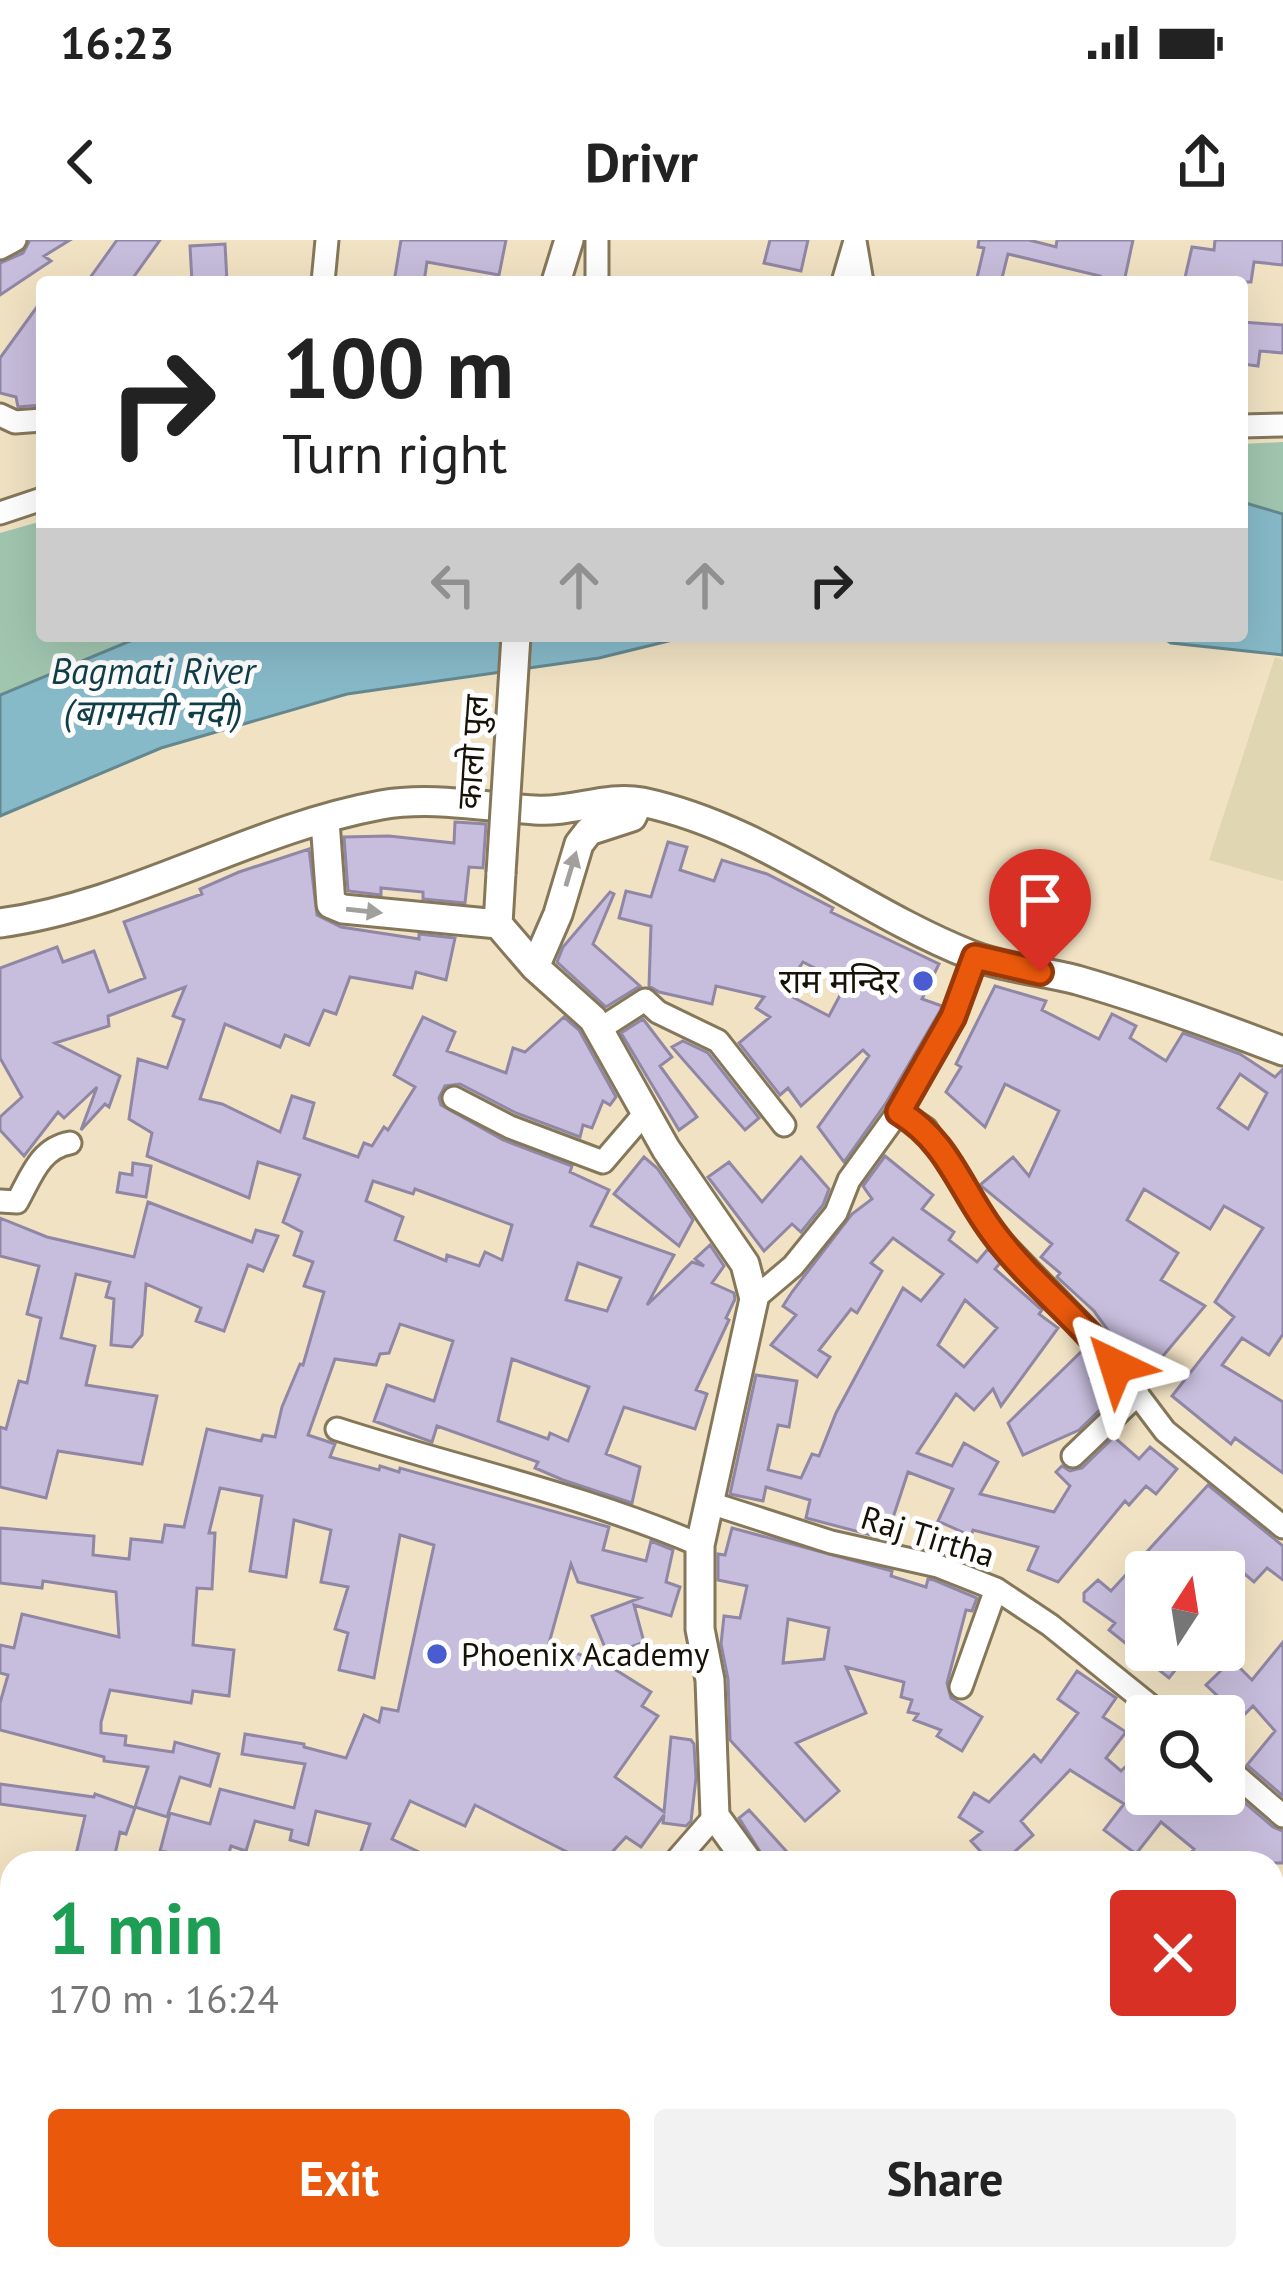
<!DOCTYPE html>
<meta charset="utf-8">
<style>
:root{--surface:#fff;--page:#f2f2f2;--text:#222;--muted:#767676;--accent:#ea580c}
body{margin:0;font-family:"PT Sans","Noto Sans Devanagari",sans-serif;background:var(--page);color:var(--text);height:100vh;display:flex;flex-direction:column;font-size:45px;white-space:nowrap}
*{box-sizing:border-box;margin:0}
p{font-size:39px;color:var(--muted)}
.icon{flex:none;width:66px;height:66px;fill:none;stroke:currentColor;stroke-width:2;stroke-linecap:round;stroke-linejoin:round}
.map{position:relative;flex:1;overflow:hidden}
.sheet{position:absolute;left:0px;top:1611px;width:1284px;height:420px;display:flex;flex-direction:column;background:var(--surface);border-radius:36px 36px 0 0;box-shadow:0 12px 48px #0002}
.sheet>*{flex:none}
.guide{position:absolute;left:36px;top:36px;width:1212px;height:366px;border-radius:12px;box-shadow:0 12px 48px #0002;background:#fff;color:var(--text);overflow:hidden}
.needle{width:78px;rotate:12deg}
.buttons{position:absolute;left:1125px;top:1311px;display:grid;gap:24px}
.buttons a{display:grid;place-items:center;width:120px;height:120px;border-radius:12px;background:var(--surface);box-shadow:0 12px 48px #0002;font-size:60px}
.pin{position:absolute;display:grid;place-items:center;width:102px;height:102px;color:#fff;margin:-123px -51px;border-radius:50% 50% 50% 0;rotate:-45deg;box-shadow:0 0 12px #0007}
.pin .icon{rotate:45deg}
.me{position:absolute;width:132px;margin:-66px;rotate:319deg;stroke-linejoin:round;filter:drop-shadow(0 0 9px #0008)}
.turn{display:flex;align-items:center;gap:42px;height:252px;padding:0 48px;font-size:54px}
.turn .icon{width:156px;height:156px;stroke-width:2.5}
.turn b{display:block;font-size:84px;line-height:102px}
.lanes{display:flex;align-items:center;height:114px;padding:0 48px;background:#0003;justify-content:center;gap:60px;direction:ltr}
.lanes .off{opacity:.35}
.round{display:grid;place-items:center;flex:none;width:126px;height:126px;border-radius:12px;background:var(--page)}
.head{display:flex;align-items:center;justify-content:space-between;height:204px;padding:0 48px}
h1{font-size:72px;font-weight:700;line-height:90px;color:#1e9e55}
.primary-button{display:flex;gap:24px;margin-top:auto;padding:24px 48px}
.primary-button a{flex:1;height:138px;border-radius:12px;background:var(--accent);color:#fff;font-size:48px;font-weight:700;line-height:138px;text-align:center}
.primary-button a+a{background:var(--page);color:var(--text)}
.status{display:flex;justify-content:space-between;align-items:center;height:84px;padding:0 60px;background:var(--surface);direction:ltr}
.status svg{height:33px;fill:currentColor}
header{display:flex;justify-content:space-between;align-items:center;height:156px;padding:0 48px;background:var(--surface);font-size:54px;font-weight:700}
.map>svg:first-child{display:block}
</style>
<div class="status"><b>16:23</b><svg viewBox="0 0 49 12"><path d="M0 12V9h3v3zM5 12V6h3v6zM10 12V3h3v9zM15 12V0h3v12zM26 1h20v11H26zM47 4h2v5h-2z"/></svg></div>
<header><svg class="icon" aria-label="back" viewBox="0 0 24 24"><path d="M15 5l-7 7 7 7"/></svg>Drivr<svg class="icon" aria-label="share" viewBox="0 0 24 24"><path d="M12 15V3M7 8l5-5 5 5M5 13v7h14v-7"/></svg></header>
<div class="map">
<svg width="1283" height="2031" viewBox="0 0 1283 2031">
<rect width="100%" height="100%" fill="#f1e2c3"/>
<path fill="#a1c6af" d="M 1283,202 L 1283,274 L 1242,262 L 1242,204 Z
M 42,281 L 42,396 L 142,396 L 0,455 L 0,293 Z"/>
<path fill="#e0d6b2" d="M 1275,417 L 1283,420 L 1283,641 L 1209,620 Z"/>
<path fill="#87bac9" stroke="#65888f" stroke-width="3" d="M 1242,262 L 1283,274 L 1283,415 L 1171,403 L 1160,396 L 1242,396 Z
M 142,396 L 689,396 L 599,418 L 347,454 L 161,508 L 0,576 L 0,455 Z"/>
<path fill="#c7bddc" stroke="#9087a5" stroke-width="3" fill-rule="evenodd" d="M 30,0 L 70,0 L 44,16 L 51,21 L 0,55 L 0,23 L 23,13 Z
M 117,0 L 160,0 L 130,42 L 87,42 Z
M 401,0 L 506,0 L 499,35 L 427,22 L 424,42 L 394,42 Z
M 770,0 L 808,0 L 801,31 L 764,23 Z
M 979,0 L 1029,0 L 1056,7 L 1057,0 L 1133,0 L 1124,42 L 1098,42 L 1100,36 L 1008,14 L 1001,42 L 976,42 L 984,8 L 978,7 Z
M 1215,0 L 1283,0 L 1283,25 L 1254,22 L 1251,42 L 1184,42 L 1192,7 L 1214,10 Z
M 225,4 L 227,42 L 192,42 L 190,6 Z
M 42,60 L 42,165 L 18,167 L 16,157 L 0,153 L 0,118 Z
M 1242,82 L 1283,85 L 1283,113 L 1260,111 L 1258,126 L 1242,124 Z
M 455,582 L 486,584 L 483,628 L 469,627 L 465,663 L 423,659 L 423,652 L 381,648 L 381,655 L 348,651 L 344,597 L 389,596 L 454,603 Z
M 668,602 L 687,607 L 680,630 L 714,641 L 722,620 L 767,634 L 833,668 L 831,672 L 939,724 L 922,759 L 942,766 L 940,771 L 886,863 L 844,922 L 818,887 L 869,816 L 863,810 L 801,866 L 788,848 L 780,855 L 739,803 L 770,777 L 756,768 L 764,757 L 716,746 L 712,764 L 659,752 L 649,746 L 651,686 L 619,678 L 626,651 L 651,657 ZM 803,722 L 846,744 L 829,776 L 783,752 Z
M 309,609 L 317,675 L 341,687 L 419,699 L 419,694 L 455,698 L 446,740 L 416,732 L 412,748 L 350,737 L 336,774 L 324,770 L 309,805 L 285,795 L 280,807 L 225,784 L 200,859 L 222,864 L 280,892 L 292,856 L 314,863 L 304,898 L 358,917 L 364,903 L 372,906 L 384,887 L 388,890 L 415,847 L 394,835 L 423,777 L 455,792 L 447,811 L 506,833 L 513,808 L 525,812 L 564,777 L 579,790 L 616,857 L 610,865 L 603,861 L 592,888 L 583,885 L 580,897 L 516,873 L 460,844 L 445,846 L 439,858 L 441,865 L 503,900 L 572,926 L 570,932 L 609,950 L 591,986 L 674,1015 L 647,1065 L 692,1022 L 704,1026 L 695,1019 L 710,1005 L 724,1026 L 712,1043 L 734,1053 L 735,1059 L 726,1078 L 729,1080 L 696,1150 L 707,1154 L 695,1189 L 624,1167 L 606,1214 L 640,1227 L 632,1263 L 563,1240 L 535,1228 L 538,1222 L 437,1186 L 432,1202 L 374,1181 L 387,1145 L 434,1161 L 453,1101 L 400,1084 L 389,1113 L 380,1114 L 376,1125 L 335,1119 L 308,1195 L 335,1204 L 330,1217 L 379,1230 L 380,1226 L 399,1232 L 400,1228 L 609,1287 L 603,1310 L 646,1321 L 651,1301 L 673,1310 L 666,1342 L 680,1347 L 671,1376 L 634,1365 L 644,1402 L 623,1410 L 616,1430 L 651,1452 L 642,1466 L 658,1476 L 615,1537 L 664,1572 L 671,1497 L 691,1500 L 694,1504 L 696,1538 L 691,1581 L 686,1586 L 663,1583 L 664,1575 L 641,1607 L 626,1597 L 602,1623 L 576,1623 L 579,1618 L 475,1565 L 465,1586 L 410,1561 L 392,1599 L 442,1623 L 357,1623 L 370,1584 L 316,1571 L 308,1605 L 290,1600 L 292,1590 L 255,1581 L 246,1611 L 231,1606 L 226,1623 L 160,1611 L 170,1573 L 210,1584 L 220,1549 L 294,1568 L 305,1524 L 242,1514 L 245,1494 L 304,1504 L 304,1507 L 346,1518 L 364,1475 L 379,1482 L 382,1468 L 398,1471 L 434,1305 L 400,1295 L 374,1438 L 339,1430 L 348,1393 L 335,1389 L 348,1347 L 321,1342 L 331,1290 L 294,1280 L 286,1337 L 250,1331 L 262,1256 L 220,1248 L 209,1293 L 215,1293 L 212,1349 L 197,1348 L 193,1405 L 234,1410 L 229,1456 L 193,1451 L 191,1463 L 110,1450 L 101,1482 L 101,1493 L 126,1496 L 125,1505 L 173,1512 L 175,1502 L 219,1514 L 210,1546 L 180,1537 L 167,1577 L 135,1567 L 148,1527 L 104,1521 L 104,1517 L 0,1490 L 0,1463 L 8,1435 L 0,1433 L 0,1405 L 14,1408 L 22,1374 L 119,1397 L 116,1352 L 43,1341 L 42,1348 L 0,1343 L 0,1288 L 94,1296 L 93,1315 L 129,1319 L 131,1299 L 162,1302 L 165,1285 L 184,1287 L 207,1189 L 261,1201 L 263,1195 L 275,1197 L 282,1167 L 300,1124 L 303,1125 L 324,1052 L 304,1046 L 313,1022 L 294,1015 L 302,992 L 283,982 L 300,935 L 258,922 L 249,958 L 147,916 L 152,893 L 129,879 L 138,819 L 167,828 L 184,780 L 173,776 L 185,747 L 108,776 L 109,786 L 55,803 L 120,836 L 109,867 L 105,864 L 81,890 L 97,847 L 64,878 L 58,872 L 24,916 L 0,890 L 0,877 L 22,857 L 0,818 L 0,728 L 57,707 L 63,722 L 94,711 L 109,752 L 145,738 L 124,682 L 202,654 L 200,649 L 239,632 ZM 373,941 L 413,954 L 415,949 L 512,985 L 502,1020 L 485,1012 L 479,1026 L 447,1015 L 446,1021 L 395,1000 L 403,977 L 366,961 ZM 578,1023 L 621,1038 L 607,1071 L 566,1060 ZM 512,1119 L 589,1147 L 568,1201 L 550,1193 L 548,1199 L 498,1181 ZM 571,1324 L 578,1342 L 640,1358 L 592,1376 L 613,1427 L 549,1403 Z
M 610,652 L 614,654 L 593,704 L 640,746 L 606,767 L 557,722 L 563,707 Z
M 995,746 L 1046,761 L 1042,770 L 1099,799 L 1112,774 L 1136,786 L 1130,798 L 1166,821 L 1183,793 L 1240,814 L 1275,837 L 1283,829 L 1283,1094 L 1269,1115 L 1242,1098 L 1222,1125 L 1283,1162 L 1283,1233 L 1235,1198 L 1231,1204 L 1172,1156 L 1234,1077 L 1215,1062 L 1263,988 L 1224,966 L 1210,989 L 1144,949 L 1127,980 L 1178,1013 L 1161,1040 L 1205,1066 L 1147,1135 L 1131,1122 L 1094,1071 L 1057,1037 L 1060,1033 L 1041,1017 L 1052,1004 L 980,945 L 1013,917 L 1029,936 L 1059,871 L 1005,844 L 985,887 L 946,852 L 961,827 L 956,824 ZM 1240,834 L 1267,853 L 1248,889 L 1218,868 Z
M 643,779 L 672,817 L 660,826 L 697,877 L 679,890 L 621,793 Z
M 683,801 L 708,813 L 759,878 L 745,890 L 672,807 Z
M 885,916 L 933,955 L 922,969 L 954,992 L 949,1000 L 977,1022 L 988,1009 L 1001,1022 L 995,1029 L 1042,1070 L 1039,1074 L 1058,1088 L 1001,1166 L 993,1149 L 974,1170 L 956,1154 L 917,1213 L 952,1226 L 964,1203 L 998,1222 L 980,1254 L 1054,1272 L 1070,1246 L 1056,1232 L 1062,1226 L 1070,1231 L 1082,1228 L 1114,1197 L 1139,1219 L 1150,1207 L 1177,1229 L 1156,1254 L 1146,1246 L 1129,1265 L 1125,1261 L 1058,1342 L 1028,1330 L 1038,1307 L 973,1290 L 971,1296 L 938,1281 L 953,1249 L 908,1232 L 886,1299 L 806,1278 L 810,1260 L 766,1247 L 763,1261 L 730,1254 L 756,1135 L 797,1141 L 789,1187 L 778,1185 L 768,1230 L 801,1238 L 812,1214 L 819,1216 L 836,1173 L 903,1048 L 921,1061 L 943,1034 L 893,998 L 871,1023 L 882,1031 L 857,1073 L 851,1069 L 819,1110 L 830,1117 L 817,1137 L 771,1105 L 796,1075 L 783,1066 L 792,1052 L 852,974 L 872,959 L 863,946 ZM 965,1060 L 997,1088 L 964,1127 L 938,1105 Z
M 644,917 L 657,928 L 693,980 L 679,1006 L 614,954 Z
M 801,917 L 829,949 L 823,965 L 801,992 L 792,984 L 764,1011 L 708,937 L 729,922 L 762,962 Z
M 133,923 L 151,926 L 146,957 L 117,952 L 120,933 L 132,935 Z
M 148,962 L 252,1002 L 256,990 L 278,996 L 263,1031 L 248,1025 L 224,1091 L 196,1081 L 201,1068 L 146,1044 L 142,1095 L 132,1107 L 111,1105 L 114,1059 L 106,1057 L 110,1042 L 76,1034 L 61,1098 L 95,1106 L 86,1145 L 157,1156 L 142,1224 L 58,1211 L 46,1258 L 0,1247 L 0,1187 L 6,1189 L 19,1141 L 27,1143 L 41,1078 L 27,1074 L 39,1026 L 0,1016 L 0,978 L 47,997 L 134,1017 Z
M 1084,1109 L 1099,1129 L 1090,1138 L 1113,1157 L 1079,1190 L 1023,1215 L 1008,1183 Z
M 1208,1245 L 1283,1306 L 1283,1340 L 1267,1328 L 1254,1342 L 1240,1330 L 1224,1350 L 1224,1332 L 1146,1332 L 1146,1410 L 1191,1410 L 1169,1438 L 1109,1390 L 1115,1383 L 1084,1361 L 1084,1353 L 1098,1340 L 1111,1351 Z
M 732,1288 L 892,1331 L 891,1336 L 926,1347 L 928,1339 L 934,1340 L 977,1358 L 972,1371 L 966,1370 L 947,1443 L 951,1458 L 982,1477 L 962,1511 L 937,1496 L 941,1490 L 914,1480 L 918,1474 L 908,1472 L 912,1460 L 901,1457 L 904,1442 L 846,1427 L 866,1473 L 796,1503 L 839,1551 L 805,1581 L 730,1500 L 728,1439 L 721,1404 L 724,1376 L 740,1378 L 747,1346 L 718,1340 L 718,1314 L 725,1315 ZM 788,1379 L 829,1388 L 824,1419 L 783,1423 Z
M 1283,1402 L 1283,1556 L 1247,1525 L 1275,1491 L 1253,1466 L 1241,1478 L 1206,1445 L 1232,1420 L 1252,1440 Z
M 1077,1431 L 1116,1458 L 1103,1477 L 1126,1492 L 1106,1518 L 1121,1531 L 1146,1507 L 1146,1554 L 1224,1554 L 1224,1545 L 1273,1587 L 1283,1591 L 1283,1623 L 1183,1623 L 1194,1609 L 1161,1582 L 1136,1614 L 1104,1590 L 1124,1564 L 1070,1530 L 1021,1581 L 1033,1595 L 1002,1623 L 991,1623 L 971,1601 L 982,1592 L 959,1577 L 974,1553 L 989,1562 L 1034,1515 L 1041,1522 L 1078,1473 L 1058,1459 Z
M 0,1544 L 94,1557 L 95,1554 L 135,1568 L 126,1594 L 120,1592 L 113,1623 L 74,1623 L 85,1576 L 0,1564 Z
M 749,1570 L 797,1623 L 767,1623 L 739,1578 Z"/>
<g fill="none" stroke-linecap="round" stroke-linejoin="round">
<g stroke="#85775a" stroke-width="27">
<path id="street" d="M 0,8 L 15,0
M 323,42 L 327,0
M 597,42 L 597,0
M 843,42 L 855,1 L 862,42
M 0,175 L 15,182 L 42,180
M 1242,186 L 1283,185
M 0,273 L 42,259
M 608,802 L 603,787 L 645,760 L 658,772 L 718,801 L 784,885
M 454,858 L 510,887 L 603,922 L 645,873
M 899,871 L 926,889 L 993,993 L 1094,1097 L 1165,1191 L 1283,1287
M 0,961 L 17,962 C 31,937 40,908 70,903
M 754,1059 L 793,1026 L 836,973 L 849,940 L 899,871 L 954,777 L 975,717
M 337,1189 C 458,1228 583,1255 700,1305
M 1073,1216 L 1138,1154
M 710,1263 L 831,1302 L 938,1326 L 996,1349 L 1050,1385 L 1163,1476
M 961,1447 L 996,1349
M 1224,1525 L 1283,1576
M 674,1623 L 715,1576
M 1272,1742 L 1283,1751
M 0,1812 L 12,1819
M 489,2019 L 495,2031
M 987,2019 L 1000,2031
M 315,2031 L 320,2019
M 1126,2031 L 1139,2019"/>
</g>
<g stroke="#85775a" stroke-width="33">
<path id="secondary" d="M 556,42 L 569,0
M 325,581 L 331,664 L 343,669 L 498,684
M 501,633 L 498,684 L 535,727 L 593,779 L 666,909 L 745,1024 L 754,1059 L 700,1305 L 700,1389 L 710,1440 L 715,1576 L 749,1623
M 0,683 C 132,665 250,589 381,565 C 432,556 484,567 535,570 C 572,573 606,555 642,562 C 764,588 857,670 971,715 C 1004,728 1042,731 1077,740 C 1147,760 1215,785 1283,811
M 535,727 L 558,674 L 579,604 L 589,591 L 632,577 L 639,562
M 770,2031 L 771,2019"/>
</g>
<use href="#street" stroke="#fff" stroke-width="21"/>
<use href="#secondary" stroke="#fff" stroke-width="27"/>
<g stroke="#85775a" stroke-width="33" stroke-linecap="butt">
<path id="secondary-bridge" d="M 501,633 L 516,396"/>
</g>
<use href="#secondary-bridge" stroke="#fff" stroke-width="27"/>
</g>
<defs><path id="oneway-solid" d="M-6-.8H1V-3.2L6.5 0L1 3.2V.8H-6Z" transform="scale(3)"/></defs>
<g fill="#a2a09c">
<use href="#oneway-solid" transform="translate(571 629) rotate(-73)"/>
<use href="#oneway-solid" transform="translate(364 671) rotate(6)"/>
</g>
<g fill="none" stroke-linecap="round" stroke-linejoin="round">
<g stroke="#983908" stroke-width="30">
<path id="route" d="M 1040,732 L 975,717 L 953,777 L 899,872 C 950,903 960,950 995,995 C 1031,1043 1079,1078 1116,1126"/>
</g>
<use href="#route" stroke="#ea580c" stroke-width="21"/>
</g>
<g fill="#495cd0" stroke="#fff" stroke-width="4.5">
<circle cx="923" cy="741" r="12"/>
<circle cx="437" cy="1414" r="12"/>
</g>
<g text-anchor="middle" stroke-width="10" stroke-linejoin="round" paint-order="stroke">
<g font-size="33" fill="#171207" stroke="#fff">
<text transform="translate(472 512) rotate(-86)" y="12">कालो पुल</text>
<text transform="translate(928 1296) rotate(17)" y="12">Raj Tirtha</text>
</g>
<g font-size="33" fill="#171207" stroke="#fff" text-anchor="end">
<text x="899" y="753">राम मन्दिर</text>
<text x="461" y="1426" text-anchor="start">Phoenix Academy</text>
</g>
<g font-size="36" font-style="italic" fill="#0f3e49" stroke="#fff">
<text x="153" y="444">Bagmati River<tspan x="153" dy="41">(बागमती नदी)</tspan></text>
</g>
</g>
</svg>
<div class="buttons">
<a><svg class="needle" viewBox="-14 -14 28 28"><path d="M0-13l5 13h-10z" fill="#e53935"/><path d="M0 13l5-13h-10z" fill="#767676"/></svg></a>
<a><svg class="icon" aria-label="search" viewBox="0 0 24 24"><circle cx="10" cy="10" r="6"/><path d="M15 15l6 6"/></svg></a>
</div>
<div class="pin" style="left:1040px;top:732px;background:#d93025"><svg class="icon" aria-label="arrive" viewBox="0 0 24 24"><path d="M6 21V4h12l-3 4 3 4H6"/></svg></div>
<svg class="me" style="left:1116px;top:1126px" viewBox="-20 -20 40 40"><path d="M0-17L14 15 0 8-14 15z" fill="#ea580c" stroke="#fff" stroke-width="4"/></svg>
<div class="guide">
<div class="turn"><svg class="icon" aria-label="right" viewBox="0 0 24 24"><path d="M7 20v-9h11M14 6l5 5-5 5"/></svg><div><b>100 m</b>Turn right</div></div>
<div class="lanes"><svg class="icon off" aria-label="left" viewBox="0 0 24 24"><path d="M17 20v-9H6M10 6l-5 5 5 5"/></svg><svg class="icon off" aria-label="ahead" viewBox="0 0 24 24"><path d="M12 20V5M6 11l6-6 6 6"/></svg><svg class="icon off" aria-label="ahead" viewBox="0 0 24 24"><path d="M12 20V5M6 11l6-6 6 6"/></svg><svg class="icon" aria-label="right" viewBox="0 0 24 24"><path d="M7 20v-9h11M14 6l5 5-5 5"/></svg></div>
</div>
<section class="sheet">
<div class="head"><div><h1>1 min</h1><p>170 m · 16:24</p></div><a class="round" style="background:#d93025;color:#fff"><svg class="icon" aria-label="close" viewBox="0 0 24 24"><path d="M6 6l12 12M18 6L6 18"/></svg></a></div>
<div class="primary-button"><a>Exit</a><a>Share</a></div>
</section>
</div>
